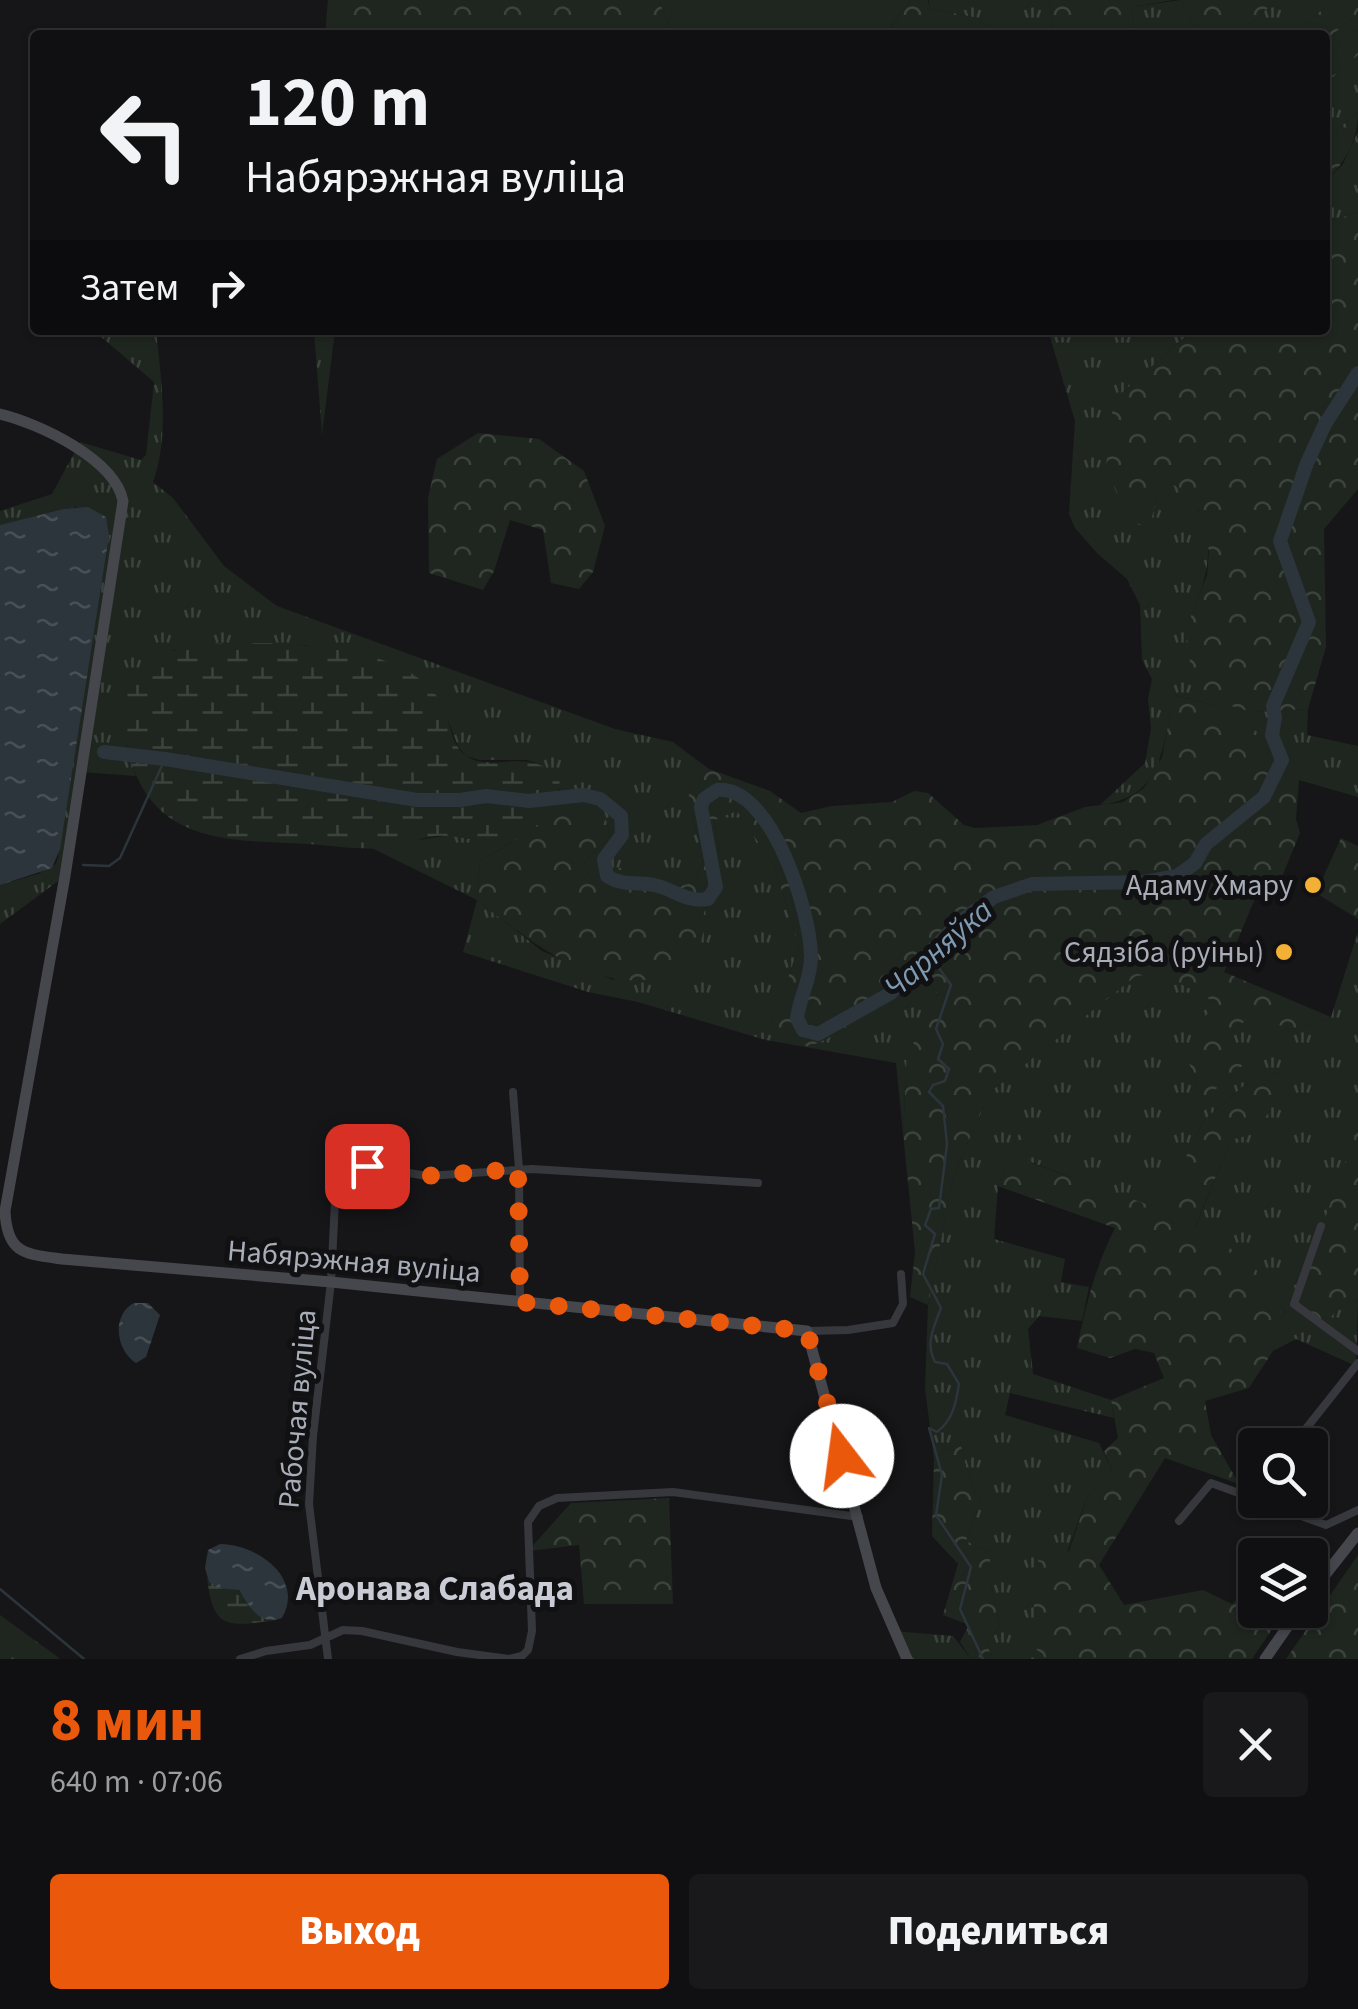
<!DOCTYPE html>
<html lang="ru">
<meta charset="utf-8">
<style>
:root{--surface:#101012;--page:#19191b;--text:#f1f3f6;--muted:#9c9d9f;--line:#303032;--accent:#ea580c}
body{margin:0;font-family:"Source Sans 3",sans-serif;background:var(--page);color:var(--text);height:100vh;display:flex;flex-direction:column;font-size:38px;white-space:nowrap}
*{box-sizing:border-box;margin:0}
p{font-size:32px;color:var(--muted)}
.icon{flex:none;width:55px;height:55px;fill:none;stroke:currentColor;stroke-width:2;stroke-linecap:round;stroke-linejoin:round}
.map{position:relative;height:1659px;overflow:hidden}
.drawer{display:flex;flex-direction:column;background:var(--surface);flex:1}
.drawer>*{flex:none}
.guide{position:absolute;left:30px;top:30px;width:1300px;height:305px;border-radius:10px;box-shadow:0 2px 8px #0004,0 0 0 2px var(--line);background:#101012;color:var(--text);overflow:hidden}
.fabs{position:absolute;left:1238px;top:1428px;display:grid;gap:20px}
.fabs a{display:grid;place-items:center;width:90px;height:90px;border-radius:10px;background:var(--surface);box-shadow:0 2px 8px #0004,0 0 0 2px var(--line);font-size:50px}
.pin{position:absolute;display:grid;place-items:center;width:85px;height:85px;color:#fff;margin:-42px;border-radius:20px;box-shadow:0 5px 15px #0006}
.me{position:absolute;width:110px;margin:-55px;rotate:345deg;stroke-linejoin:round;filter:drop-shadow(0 0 8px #0008)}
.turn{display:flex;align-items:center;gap:35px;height:210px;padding:0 50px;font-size:45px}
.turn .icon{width:130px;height:130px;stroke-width:2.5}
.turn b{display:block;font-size:70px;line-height:85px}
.then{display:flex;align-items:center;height:95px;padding:0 50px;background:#0003;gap:20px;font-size:38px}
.round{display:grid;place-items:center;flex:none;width:105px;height:105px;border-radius:10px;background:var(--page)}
.summary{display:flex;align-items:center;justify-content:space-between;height:170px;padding:0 50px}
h1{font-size:60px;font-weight:800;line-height:75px;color:var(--accent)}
.primary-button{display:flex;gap:20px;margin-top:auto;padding:20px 50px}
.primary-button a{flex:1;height:115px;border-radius:10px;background:var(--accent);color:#fff;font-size:40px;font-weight:800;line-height:115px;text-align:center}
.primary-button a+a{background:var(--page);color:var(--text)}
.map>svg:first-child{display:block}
</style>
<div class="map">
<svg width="1358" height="1659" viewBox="0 0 1358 1659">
<defs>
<pattern id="grass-tufts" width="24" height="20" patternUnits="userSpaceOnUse" patternTransform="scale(2.5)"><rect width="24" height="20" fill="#1e261f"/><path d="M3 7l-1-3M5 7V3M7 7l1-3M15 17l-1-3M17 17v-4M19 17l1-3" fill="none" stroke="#3c433d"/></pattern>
<pattern id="forest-crowns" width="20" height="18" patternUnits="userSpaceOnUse" patternTransform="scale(2.5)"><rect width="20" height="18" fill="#1e261f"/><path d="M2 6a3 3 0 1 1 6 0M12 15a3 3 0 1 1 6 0" fill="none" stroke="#3c433d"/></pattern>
<pattern id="wetland-marsh" width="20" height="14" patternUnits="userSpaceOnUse" patternTransform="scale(2.5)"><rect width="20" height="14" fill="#1e261f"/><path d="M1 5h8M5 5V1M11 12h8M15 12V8" fill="none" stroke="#3c433d"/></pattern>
<pattern id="water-ripples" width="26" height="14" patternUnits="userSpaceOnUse" patternTransform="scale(2.5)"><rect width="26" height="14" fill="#2c353c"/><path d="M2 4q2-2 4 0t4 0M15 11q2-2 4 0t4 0" fill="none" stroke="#485056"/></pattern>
</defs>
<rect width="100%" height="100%" fill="#161618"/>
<path fill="url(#grass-tufts)" d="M 929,0 L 1049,0 L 1054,35 L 995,35 L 977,18 L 930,8 Z
M 1181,0 L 1198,35 L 1135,35 L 1132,7 Z
M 1277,0 L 1333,0 L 1293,35 L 1237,35 Z
M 1358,13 L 1358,30 L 1325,58 L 1325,41 Z
M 1358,55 L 1358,112 L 1325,140 L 1325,84 Z
M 1358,131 L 1358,212 L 1325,223 L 1325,183 L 1343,164 Z
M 93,330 L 156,330 C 161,379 170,435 153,482 L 173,498 L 224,566 L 277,606 L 615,729 L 673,742 L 709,769 L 687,780 L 695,828 L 705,857 L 694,883 L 672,887 L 625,867 L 591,879 L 584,862 L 611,835 L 606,821 L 558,800 L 560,789 L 540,764 L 527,760 L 479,760 L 466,756 L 458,746 L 440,700 L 363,656 L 305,645 L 238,644 L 173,650 L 126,745 L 136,776 L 81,772 L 65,876 L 0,924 L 0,885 L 38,874 L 56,864 L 58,857 L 109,536 L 76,507 L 0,525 L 0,511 L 52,494 L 80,442 L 141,460 L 146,455 L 154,382 Z
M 314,330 L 335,330 L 322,435 L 314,331 Z
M 1048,330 L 1193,330 L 1123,392 L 1150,523 L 1158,495 L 1172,482 C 1180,491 1194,501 1199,512 C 1220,552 1201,591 1186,629 L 1252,712 L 1308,709 L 1307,735 L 1358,746 L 1358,797 L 1299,780 L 1290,755 L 1221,707 L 1175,695 C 1161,746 1165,797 1100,805 L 1145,763 L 1151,729 L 1148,699 L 1152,679 L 1142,660 L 1140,605 L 1127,579 L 1097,553 L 1075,528 L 1069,514 L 1075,421 Z
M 737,810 L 774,865 L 799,947 L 770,1028 L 893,1010 L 920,985 L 931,985 L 938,994 L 907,1056 L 903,1133 L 896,1063 L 766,1040 L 638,1002 L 588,992 L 463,952 L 477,900 L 372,848 L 449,835 L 490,842 L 519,838 L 480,861 L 477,900 L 542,951 L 613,980 L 706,919 L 704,888 L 720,850 L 714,820 Z
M 1358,932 L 1358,1128 L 1338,1308 L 1358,1299 L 1356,1366 L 1296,1339 L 1273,1351 L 1280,1310 L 1251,1261 L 1195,1228 L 1231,1140 L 1288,1075 L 1261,1071 L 1204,1120 L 1160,1210 L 1028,1161 L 1021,1129 L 998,1186 L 994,1239 L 1065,1259 L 1061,1282 L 1089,1287 L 1082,1321 L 1039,1316 L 1028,1329 L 1033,1374 L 1111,1400 L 1114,1418 L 1010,1393 L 1005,1415 L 1099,1443 L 1112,1470 L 1088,1495 L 1033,1646 L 1046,1659 L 993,1659 L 986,1643 L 1000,1627 L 990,1579 L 990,1552 L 966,1541 L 980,1502 L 967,1471 L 960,1441 L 934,1459 L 925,1388 L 928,1305 L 954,1174 L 990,1092 L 1136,975 C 1163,971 1192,989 1215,1002 L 1189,1063 L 1196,1082 L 1194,1109 L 1232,1032 L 1254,1012 L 1290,1030 L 1331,1017 Z
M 0,1615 L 55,1655 L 60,1659 L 0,1659 Z
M 893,1631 L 953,1636 L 971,1659 L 907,1659 Z"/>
<path fill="url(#forest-crowns)" d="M 328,0 L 659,0 L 673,35 L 325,35 Z
M 911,0 L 928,0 L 930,8 L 977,18 L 995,35 L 885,35 Z
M 1049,0 L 1173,0 L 1132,7 L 1135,35 L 1054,35 Z
M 1181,0 L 1277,0 L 1237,35 L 1198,35 Z
M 1333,0 L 1358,0 L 1358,13 L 1325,41 L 1325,35 L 1293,35 Z
M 1358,30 L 1358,55 L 1325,84 L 1325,58 Z
M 1358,112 C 1358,141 1345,162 1325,183 L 1325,140 Z
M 1358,212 L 1358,489 L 1324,529 L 1326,647 L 1308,709 L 1252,712 L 1194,695 L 1186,629 L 1207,575 L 1209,551 L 1199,511 L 1172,482 L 1158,495 L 1150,523 L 1139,525 L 1128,519 L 1106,466 L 1113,405 L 1123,392 L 1193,330 L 1325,330 L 1325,223 Z
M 478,433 L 539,439 L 584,471 L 605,526 L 593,572 L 579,589 L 551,583 L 543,530 L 510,520 L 494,571 L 483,590 L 429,573 L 428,498 L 437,459 Z
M 1174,695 L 1221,707 L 1291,755 L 1299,780 L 1296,819 L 1300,833 L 1281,879 L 1265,875 L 1224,972 L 1331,1017 L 1290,1030 L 1254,1013 L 1232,1032 L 1242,1066 L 1192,1110 L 1196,1082 L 1189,1063 L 1190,1040 L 1215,1002 C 1191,989 1163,971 1136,976 L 990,1092 L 954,1174 L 928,1305 L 910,1297 L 915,1252 L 903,1133 L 907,1056 L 938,994 L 931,985 L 920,986 L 893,1010 L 808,1047 L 770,1028 L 799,947 L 774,865 L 737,811 L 714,820 L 720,850 L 704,888 L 706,919 L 697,961 C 686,966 673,974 661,977 C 593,995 526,938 477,900 L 480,861 C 509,844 540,829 558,800 L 606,820 L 611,835 L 584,862 L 591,879 L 625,866 L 672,887 L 694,883 L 705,857 L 695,828 L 686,779 L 709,769 L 770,791 L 801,813 L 832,806 L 892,802 L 914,791 L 928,793 L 964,825 L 975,828 L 1037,825 L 1085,807 L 1123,802 L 1144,788 L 1162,757 Z
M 1341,838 L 1358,846 L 1358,919 L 1316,893 Z
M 1261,1071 L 1289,1075 L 1257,1133 L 1231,1140 L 1195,1227 L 1251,1261 L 1281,1310 L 1273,1351 L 1249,1388 L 1205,1401 L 1211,1435 L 1239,1484 L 1165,1458 L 1099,1565 L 1124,1605 L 1203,1590 L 1232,1604 L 1255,1582 L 1255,1610 L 1285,1610 L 1252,1659 L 1046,1659 L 1033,1646 L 1035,1563 L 1069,1551 L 1088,1495 L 1112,1470 L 1104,1451 L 1118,1438 L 1111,1400 L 1164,1378 L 1154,1353 L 1135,1349 L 1110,1358 L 1077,1348 C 1086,1305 1095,1267 1115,1228 L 998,1186 L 1021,1128 L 1034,1137 L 1029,1162 L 1160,1209 L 1204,1120 Z
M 1358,1127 L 1358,1299 L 1338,1308 L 1324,1326 L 1294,1304 Z
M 960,1441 L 967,1471 L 980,1502 L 966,1541 L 990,1552 L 990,1579 L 1000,1627 L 986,1643 L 993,1659 L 971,1659 L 960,1642 L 969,1625 L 943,1615 L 958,1564 L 932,1536 L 934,1459 Z
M 669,1498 L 673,1604 L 584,1604 L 579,1545 L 528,1551 L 571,1503 Z
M 1299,1539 L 1325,1549 L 1310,1572 L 1310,1555 L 1283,1555 Z
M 1358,1555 L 1358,1659 L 1286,1659 Z"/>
<path fill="url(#wetland-marsh)" d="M 274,643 C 326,647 406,651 439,699 C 450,715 449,742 465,755 C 491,775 529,744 559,779 C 563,804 542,827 519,838 C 493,850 464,834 436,836 C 421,837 407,845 392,847 C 365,851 335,846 308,844 C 236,840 157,846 131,761 C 125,742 121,722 125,701 C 140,635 221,644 274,643 Z
M 207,1577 L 209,1582 L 235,1587 C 250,1601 253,1619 277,1620 C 229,1626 213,1632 207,1577 Z"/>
<path fill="#1e261f" d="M 659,0 L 911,0 L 885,35 L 673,35 Z"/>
<path fill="url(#water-ripples)" d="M 88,507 L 106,517 L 109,536 L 60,849 L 52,868 L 0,885 L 0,525 L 64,509 Z
M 134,1303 L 148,1303 L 160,1315 L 146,1357 L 136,1363 C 116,1351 111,1315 134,1303 Z
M 220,1544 C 257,1544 305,1578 282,1618 C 259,1626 250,1607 239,1590 L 219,1588 L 209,1582 L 205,1568 L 208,1550 Z"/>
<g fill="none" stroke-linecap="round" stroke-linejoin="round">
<path stroke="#2c353c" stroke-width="2.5" d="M 83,865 L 109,866 L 120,858 L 165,759
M 929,954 L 951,985 L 936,1029 L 943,1044 L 938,1059 L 949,1069 L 945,1081 L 933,1085 L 929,1092 L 943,1106 L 947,1144 L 939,1208 L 931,1209 L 925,1225 L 935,1234 L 923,1274 L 941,1308 C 934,1327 925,1343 935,1362 L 947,1364 L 959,1384 C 956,1403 953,1420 937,1432 L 929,1428 L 942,1475 L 936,1515 L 971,1567 L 960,1609 L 983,1659
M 0,1589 L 84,1659"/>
<path stroke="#2c353c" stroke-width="14" d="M 104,752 L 165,759 L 417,800 L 460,800 L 486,796 L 529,801 L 584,795 L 600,799 L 621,816 L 622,835 L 604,859 L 607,876 C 622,886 637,882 654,885 C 674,889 686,903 708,899 L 716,887 L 701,807 L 704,799 L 717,790 C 772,785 811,914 811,957 C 811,979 800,996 797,1018 L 803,1030 L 818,1034 L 891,993 L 958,923 L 994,897 L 1032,884 L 1145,882 L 1177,876 L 1195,863 L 1206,844 L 1264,797 L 1282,760 L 1272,735 L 1275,718 L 1273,706 L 1309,622 L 1280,541 L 1307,463 L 1325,424 L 1358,373"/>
<path stroke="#37383d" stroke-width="8" d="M 513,1092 L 519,1169 L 520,1302
M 1321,1226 L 1294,1304 L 1358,1351
M 807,1331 L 848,1330 L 893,1323 L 903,1304 L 901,1274
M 1293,1445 L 1358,1363
M 1257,1500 L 1326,1525 L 1358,1510
M 1179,1521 L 1211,1483 L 1255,1499
M 240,1659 L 266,1651 L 310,1645 L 343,1630 L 362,1631 L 457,1652 L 509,1659 L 522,1656 L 528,1650 L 532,1631 L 528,1522 L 539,1506 L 557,1498 L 673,1492 L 859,1517
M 328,1659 L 309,1504 L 313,1436 L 331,1282 L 337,1161 L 427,1176 L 532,1169 L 758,1183"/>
<path stroke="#45474d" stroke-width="11" d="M 0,414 C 38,423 115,459 123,501 L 65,876 L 5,1211 C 7,1254 25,1254 62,1259 L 331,1282 L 807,1331 L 876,1588 L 907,1659
M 1310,1594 L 1358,1533
M 1265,1659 L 1299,1610"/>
</g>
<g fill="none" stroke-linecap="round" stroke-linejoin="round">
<path stroke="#ea580c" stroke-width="18" stroke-dasharray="0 32.4" d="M 367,1166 L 426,1176 L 518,1169 L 520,1302 L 807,1331 L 842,1456"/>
</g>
<g fill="#f2b134" stroke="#111113" stroke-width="4">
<circle cx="1313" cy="885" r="10"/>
<circle cx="1284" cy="952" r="10"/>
</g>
<g text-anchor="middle" stroke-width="10" stroke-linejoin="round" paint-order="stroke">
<g font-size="30" fill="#a8adb8" stroke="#111113" text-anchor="end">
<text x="1293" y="895">Адаму Хмару</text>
<text x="1264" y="962">Сядзіба (руіны)</text>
</g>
<g font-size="30" fill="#a8adb8" stroke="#111113">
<text transform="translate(354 1261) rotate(5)" y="10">Набярэжная вуліца</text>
<text transform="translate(297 1409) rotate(-85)" y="10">Рабочая вуліца</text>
</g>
<g font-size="32" font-style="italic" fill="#7f9bb3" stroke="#111113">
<text transform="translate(938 948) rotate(-41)" y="11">Чарняўка</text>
</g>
<g font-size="35" font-weight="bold" fill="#c9ccd4" stroke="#111113">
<text x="435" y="1600">Аронава Слабада</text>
</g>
</g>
</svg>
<div class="fabs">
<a><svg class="icon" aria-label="search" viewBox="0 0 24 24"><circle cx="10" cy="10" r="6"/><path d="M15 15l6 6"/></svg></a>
<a><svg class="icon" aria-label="layers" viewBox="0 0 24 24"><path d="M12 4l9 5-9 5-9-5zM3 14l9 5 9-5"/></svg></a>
</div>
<div class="pin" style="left:367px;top:1166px;background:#d93025"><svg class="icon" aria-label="arrive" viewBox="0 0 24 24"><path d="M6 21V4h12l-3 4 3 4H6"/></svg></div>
<svg class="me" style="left:842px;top:1456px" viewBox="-20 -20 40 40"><circle r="19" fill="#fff"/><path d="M0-13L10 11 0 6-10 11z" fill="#ea580c"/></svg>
<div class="guide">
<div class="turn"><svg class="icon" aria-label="left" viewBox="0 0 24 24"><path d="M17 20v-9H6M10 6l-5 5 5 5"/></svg><div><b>120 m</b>Набярэжная вуліца</div></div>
<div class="then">Затем<svg class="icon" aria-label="right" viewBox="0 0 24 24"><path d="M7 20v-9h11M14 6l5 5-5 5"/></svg></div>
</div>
</div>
<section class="drawer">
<div class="summary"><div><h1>8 мин</h1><p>640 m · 07:06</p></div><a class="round"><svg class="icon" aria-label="close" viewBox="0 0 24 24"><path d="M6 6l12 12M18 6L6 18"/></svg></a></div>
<div class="primary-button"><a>Выход</a><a>Поделиться</a></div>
</section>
